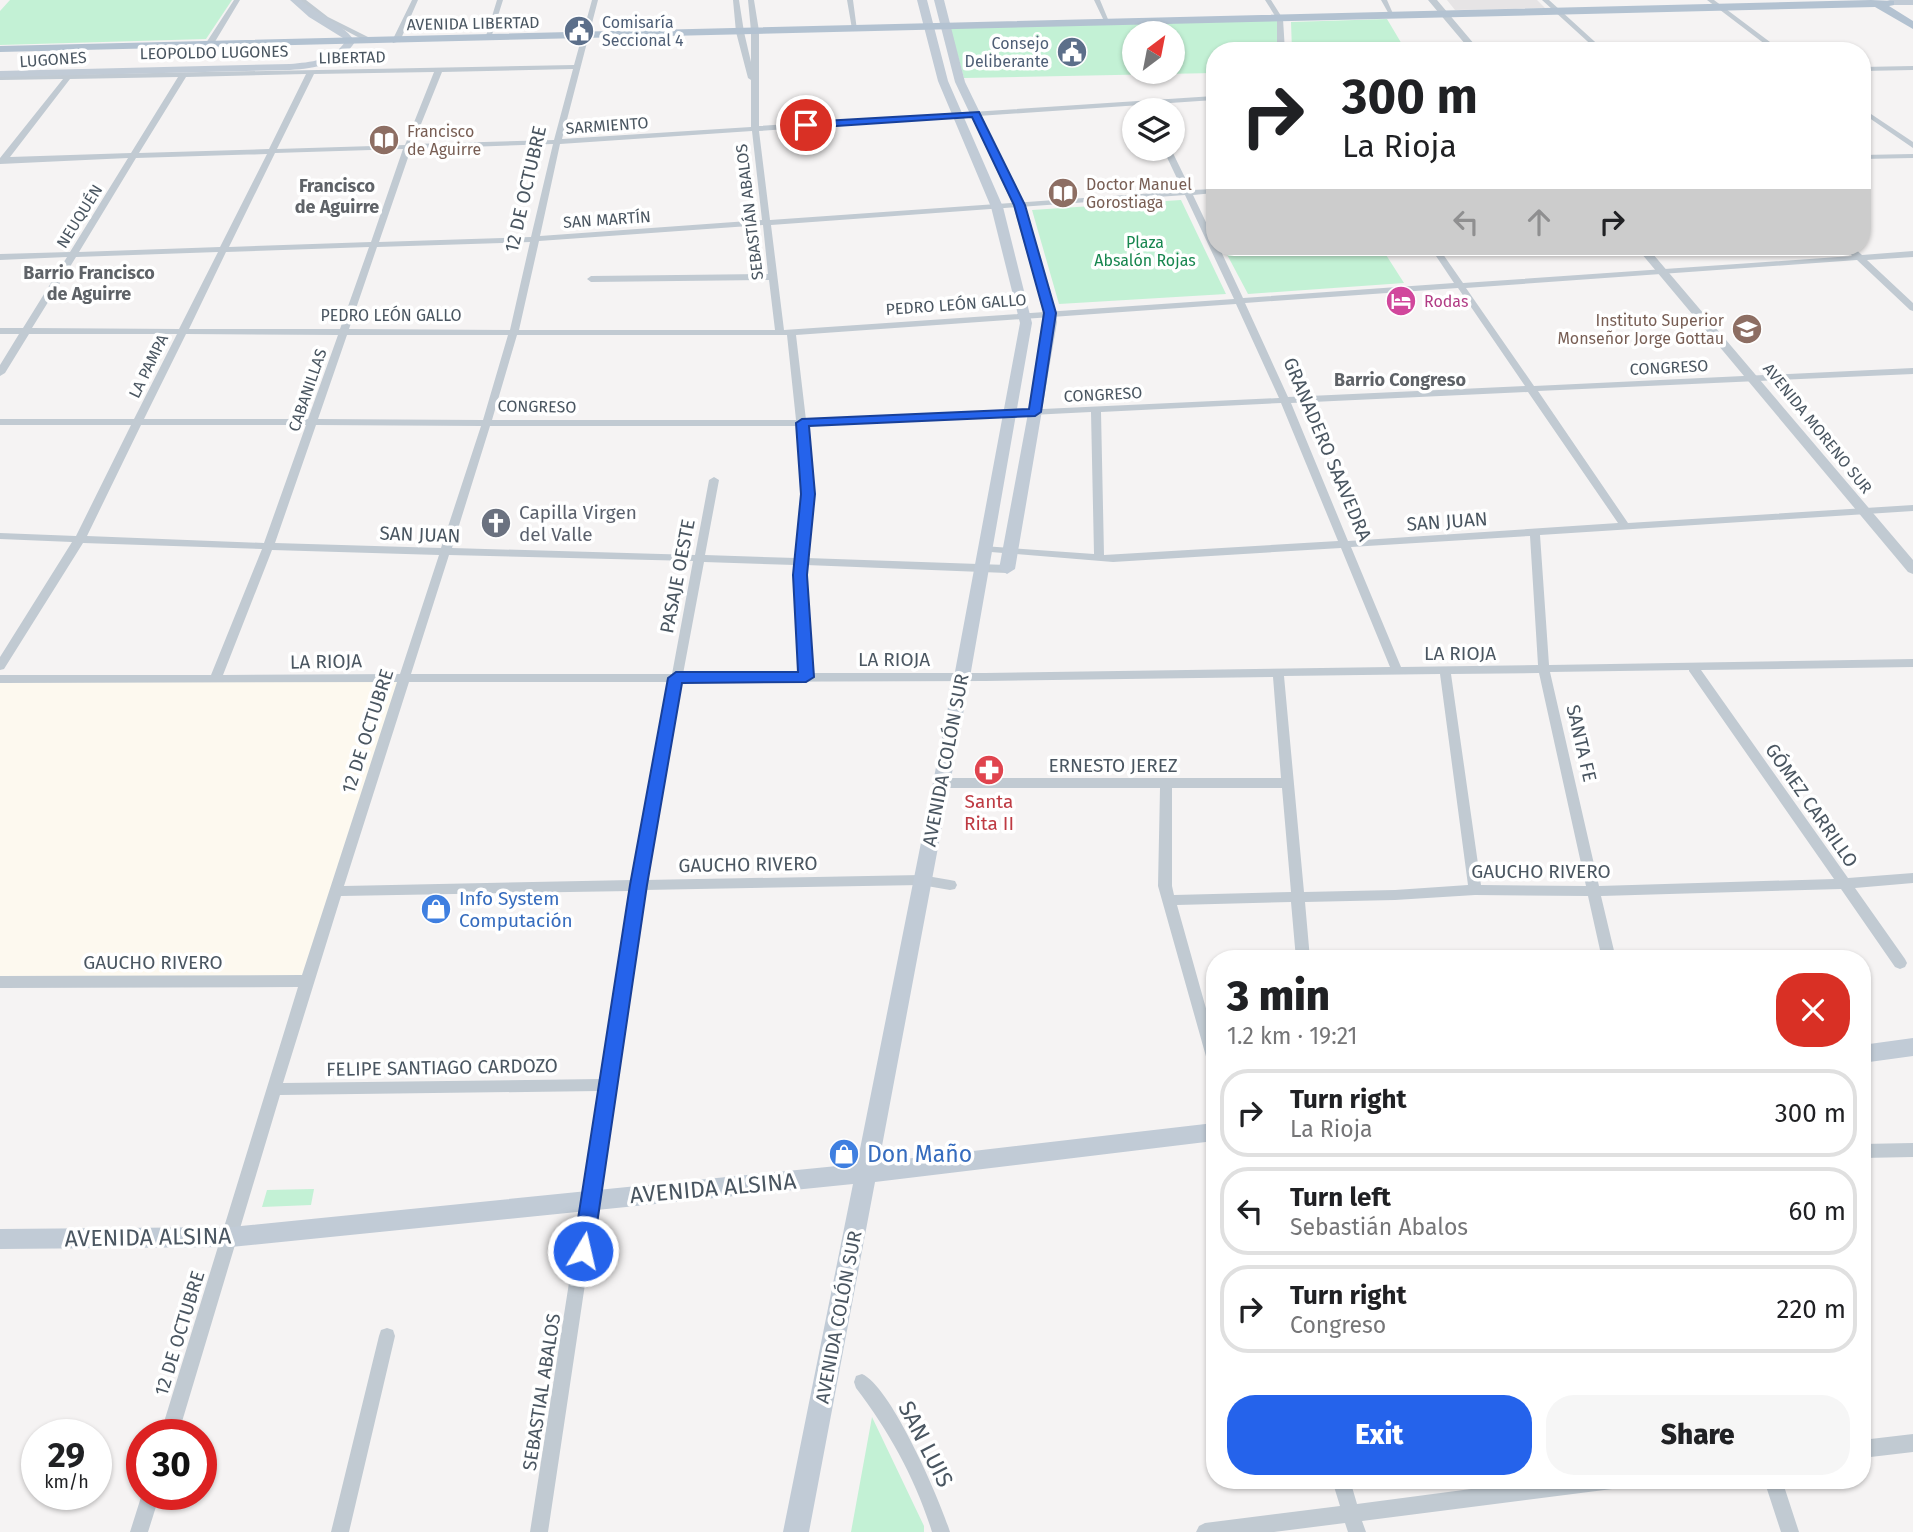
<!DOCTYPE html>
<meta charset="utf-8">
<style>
:root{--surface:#fff;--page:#f6f6f6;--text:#202124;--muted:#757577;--line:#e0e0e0;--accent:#2563eb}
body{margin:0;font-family:"Fira Sans",sans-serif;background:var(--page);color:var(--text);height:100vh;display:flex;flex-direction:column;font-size:26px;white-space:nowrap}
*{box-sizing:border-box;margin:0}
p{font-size:23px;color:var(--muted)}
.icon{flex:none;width:38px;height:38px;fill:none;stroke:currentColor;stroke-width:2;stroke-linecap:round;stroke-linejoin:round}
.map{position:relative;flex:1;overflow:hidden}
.sheet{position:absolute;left:1206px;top:950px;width:665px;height:539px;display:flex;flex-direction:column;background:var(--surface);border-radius:28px;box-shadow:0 2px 5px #0004}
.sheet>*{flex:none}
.hud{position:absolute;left:1206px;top:42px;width:665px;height:214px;border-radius:28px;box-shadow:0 2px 5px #0004;background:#fff;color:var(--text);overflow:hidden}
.needle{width:46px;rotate:32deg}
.controls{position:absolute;left:1122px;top:21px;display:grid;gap:14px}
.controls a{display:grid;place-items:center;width:63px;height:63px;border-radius:50%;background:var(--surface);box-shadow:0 2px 5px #0004;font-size:35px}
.speed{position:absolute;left:21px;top:1419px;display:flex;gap:14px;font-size:35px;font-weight:700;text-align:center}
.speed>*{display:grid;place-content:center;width:91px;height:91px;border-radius:50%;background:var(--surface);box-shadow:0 2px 5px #0004;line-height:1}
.speed small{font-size:18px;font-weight:400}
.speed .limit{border:10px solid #d22;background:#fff;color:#111}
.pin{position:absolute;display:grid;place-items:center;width:60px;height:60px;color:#fff;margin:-30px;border:4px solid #fff;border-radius:50%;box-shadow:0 2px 7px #0007}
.me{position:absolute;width:77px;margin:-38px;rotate:9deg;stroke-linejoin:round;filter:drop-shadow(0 0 5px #0008)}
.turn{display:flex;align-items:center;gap:24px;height:147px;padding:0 21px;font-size:32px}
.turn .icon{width:91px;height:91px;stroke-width:2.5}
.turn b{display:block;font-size:49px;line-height:60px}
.lanes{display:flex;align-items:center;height:66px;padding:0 21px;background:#0003;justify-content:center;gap:35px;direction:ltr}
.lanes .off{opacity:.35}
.round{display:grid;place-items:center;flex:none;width:74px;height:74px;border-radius:28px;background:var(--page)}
.summary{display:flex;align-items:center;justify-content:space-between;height:119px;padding:0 21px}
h1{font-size:42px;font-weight:800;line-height:52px}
.action{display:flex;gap:14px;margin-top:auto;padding:14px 21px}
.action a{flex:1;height:80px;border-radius:28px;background:var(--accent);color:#fff;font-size:28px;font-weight:800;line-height:80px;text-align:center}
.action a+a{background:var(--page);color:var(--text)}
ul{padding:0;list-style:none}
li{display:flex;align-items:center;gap:21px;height:88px;margin:0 14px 10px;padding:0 7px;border:4px solid var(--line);border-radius:28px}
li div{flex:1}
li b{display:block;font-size:26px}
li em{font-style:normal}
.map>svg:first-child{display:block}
</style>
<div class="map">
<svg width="1913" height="1532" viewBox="0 0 1913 1532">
<rect width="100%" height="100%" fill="#f5f3f3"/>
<path fill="#fdf9ef" d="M 406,678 L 307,981 L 0,982 L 0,679 Z"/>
<path fill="#e6e4e5" d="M 1447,0 L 1537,0 L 1545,8 L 1455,10 Z"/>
<path fill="#c3f1d5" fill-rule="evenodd" d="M 10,0 L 232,0 L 206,39 L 0,45 L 0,11 Z
M 1387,19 L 1406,51 L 1292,51 L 1291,22 Z
M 1277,20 L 1278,51 L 1214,51 L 1214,73 L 964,78 L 950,28 ZM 1134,33 L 1172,33 L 1172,72 L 1134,72 Z
M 1181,200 L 1226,294 L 1059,304 L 1032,210 Z
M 1223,247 L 1381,247 L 1404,283 L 1248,294 Z
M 314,1189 L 311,1205 L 262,1207 L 267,1190 Z
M 872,1417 L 924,1526 L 924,1532 L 851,1532 Z"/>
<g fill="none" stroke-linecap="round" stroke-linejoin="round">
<path fill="#c1cad2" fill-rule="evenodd" d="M 234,0 L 240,0 L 213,45 L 207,45 L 206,43 Z
M 299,0 L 306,0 L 328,17 L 376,41 L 369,43 L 324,19 Z
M 412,0 L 418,0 L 400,41 L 393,43 L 392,41 Z
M 497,0 L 503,0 L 491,38 L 485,39 Z
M 592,0 L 598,0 L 562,139 L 751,127 L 751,80 L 748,78 L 736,32 L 733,0 L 739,0 L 744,32 L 751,62 L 751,31 L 748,0 L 754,0 L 759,31 L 759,126 L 1214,96 L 1214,100 L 759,131 L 770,220 L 1183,191 L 1163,149 L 1171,149 L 1191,190 L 1214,189 L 1214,193 L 1193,195 L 1214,239 L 1214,247 L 1219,247 L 1243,298 L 1454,283 L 1430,247 L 1438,247 L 1463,283 L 1852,256 L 1844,247 L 1853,247 L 1862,255 L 1913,251 L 1913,257 L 1867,260 L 1913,303 L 1913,311 L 1910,310 L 1857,260 L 1466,288 L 1534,386 L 1913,368 L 1913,374 L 1538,391 L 1628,523 L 1913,505 L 1913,511 L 1540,535 L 1549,665 L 1913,659 L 1913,667 L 1701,670 L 1848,878 L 1913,873 L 1913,883 L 1855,888 L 1905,959 L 1907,963 L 1905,967 L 1900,969 L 1895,967 L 1841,889 L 1601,896 L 1616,959 L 1602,959 L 1588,896 L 1475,895 L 1395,900 L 1305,902 L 1310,959 L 1296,959 L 1291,902 L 1177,905 L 1214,1037 L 1214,1066 L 1209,1064 L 1207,1060 L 1158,886 L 1160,788 L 940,788 L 934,783 L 940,778 L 1281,778 L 1273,677 L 985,681 L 682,682 L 645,880 L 921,875 L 950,880 L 955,881 L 957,885 L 955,889 L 950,890 L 921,885 L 644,890 L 615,1082 L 616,1085 L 614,1090 L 548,1532 L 530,1532 L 599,1091 L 280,1095 L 178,1435 L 160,1435 L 298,987 L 0,988 L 0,976 L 302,975 L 397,682 L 0,683 L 0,675 L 211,675 L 262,549 L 83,543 L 4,669 L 0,670 L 0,657 L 72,542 L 0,539 L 0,533 L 76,536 L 131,425 L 0,425 L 0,419 L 134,419 L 177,334 L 29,334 L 5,373 L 0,376 L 0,365 L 19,334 L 0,334 L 0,328 L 23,328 L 67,257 L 0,260 L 0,254 L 70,252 L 128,158 L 0,164 L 0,158 L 63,79 L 2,80 L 0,80 L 0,76 L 574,65 ZM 573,69 L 554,140 L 413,144 L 442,72 ZM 434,72 L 405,145 L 277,149 L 314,74 ZM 306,74 L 269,149 L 139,153 L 186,77 ZM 178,77 L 131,153 L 10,157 L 70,79 ZM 752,131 L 762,220 L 540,236 L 560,144 ZM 553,144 L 531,237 L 379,242 L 411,149 ZM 403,149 L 371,242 L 229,247 L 275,153 ZM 267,154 L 220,247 L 79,252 L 136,158 ZM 1185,195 L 1234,299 L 784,330 L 771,225 ZM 763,225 L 768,274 L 591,276 L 587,279 L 591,282 L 769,280 L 775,330 L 519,330 L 539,241 ZM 530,242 L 510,330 L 349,329 L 377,247 ZM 369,247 L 340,329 L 189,329 L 226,252 ZM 218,252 L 179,329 L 32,328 L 76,257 ZM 1458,288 L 1525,386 L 1288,397 L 1245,303 ZM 1236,304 L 1279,398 L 806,420 L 796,335 ZM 186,334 L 338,335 L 308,419 L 144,419 ZM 347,335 L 508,335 L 483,420 L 318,419 ZM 517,335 L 787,335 L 796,420 L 492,420 ZM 1528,392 L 1618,523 L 1348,541 L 1291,403 ZM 1281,403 L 1338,541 L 1104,555 L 1101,412 ZM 1091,412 L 1094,554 L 983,546 L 978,549 L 979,551 L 1113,562 L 1341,548 L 1390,667 L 985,673 L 812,673 L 806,565 L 1007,573 L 1012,569 L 1007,565 L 807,558 L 813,482 L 807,426 ZM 141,425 L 306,425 L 264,543 L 87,536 ZM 316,425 L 481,426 L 441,548 L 275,543 ZM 490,426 L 797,426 L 803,482 L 796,558 L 705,555 L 719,480 L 714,477 L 709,480 L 695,555 L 452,548 ZM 1530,536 L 1538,665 L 1401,667 L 1351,547 ZM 272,550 L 439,555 L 400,674 L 223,675 ZM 449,555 L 693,561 L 672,674 L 411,674 ZM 704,562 L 795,565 L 800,673 L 683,674 ZM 1689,670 L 1689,671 L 1834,879 L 1599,886 L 1550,672 ZM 1539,673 L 1586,886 L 1481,885 L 1451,674 ZM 1440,674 L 1468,885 L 1395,890 L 1304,892 L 1284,676 ZM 409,682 L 670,682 L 632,880 L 344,886 ZM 1172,788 L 1282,788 L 1291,892 L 1174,895 L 1172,886 ZM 631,891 L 601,1079 L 283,1083 L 341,896 Z
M 847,0 L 853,0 L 857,30 L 852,29 Z
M 1094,0 L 1100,0 L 1110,24 L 1105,23 Z
M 1265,0 L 1271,0 L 1283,19 L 1285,51 L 1277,51 L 1277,19 Z
M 1381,0 L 1387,0 L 1394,16 L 1390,16 Z
M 1542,0 L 1549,0 L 1605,51 L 1598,51 Z
M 1707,0 L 1714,0 L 1782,51 L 1774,51 Z
M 1913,66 L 1913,70 L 1862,71 L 1862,67 Z
M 1862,108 L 1913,142 L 1913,148 L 1862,113 Z
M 1913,154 L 1913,158 L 1862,159 L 1862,155 Z
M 1913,1143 L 1913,1157 L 1862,1158 L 1862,1144 Z
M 387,1328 L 393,1330 L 395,1336 L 349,1532 L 331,1532 L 379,1336 L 381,1330 Z
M 862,1374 C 891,1386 940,1500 950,1532 L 932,1532 C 916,1480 889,1431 856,1388 L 854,1382 L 856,1376 Z
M 1913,1434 L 1913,1452 L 1862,1458 L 1862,1440 Z
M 1332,1480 L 1350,1480 L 1357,1504 L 1540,1480 L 1620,1480 L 1618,1486 L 1612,1489 L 1362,1521 L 1366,1532 L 1348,1532 L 1345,1523 L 1274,1532 L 1196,1532 L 1199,1526 L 1205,1523 L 1340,1506 Z
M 1764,1480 L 1782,1480 L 1799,1532 L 1781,1532 Z
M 142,1494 L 160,1494 L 148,1532 L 130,1532 Z"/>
<path fill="#c1cad2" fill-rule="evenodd" d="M 1428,0 L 1437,0 L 1480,51 L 1471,51 Z
M 1636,247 L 1647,247 L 1913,560 L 1913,574 L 1908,572 Z"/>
<path fill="#c1cbd6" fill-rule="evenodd" d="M 290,0 L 301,0 C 315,13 347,26 355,42 C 340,65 316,68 290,70 L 0,77 L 0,71 L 290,64 C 311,62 332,61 345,42 L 343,38 L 309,17 Z
M 917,0 L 927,0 L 948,81 L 1003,207 L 1032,323 L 970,677 L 879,1162 L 1214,1123 L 1214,1141 L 875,1182 L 809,1532 L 783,1532 L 853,1184 L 231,1247 L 0,1249 L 0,1229 L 231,1227 L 857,1164 L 954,677 L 1020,323 L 991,207 L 938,81 Z
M 934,0 L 944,0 L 965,82 L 1025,205 L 1056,313 L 1057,322 L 1015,569 L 1007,574 L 999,569 L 1045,322 L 1044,313 L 1013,205 L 955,82 Z
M 1890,0 L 1913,0 L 1913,5 L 1887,5 L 1887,1 Z
M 1913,1038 L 1913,1056 L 1862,1063 L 1862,1045 Z"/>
<path fill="#b3c2d1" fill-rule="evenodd" d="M 1871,0 L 1894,1 L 1894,5 L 1889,6 L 1913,21 L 1913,29 L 1875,7 L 0,52 L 0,46 Z"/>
</g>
<path fill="#2563eb" stroke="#184099" stroke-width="2" d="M 979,112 L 1025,205 L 1056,313 L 1041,412 L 1035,416 L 809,426 L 815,494 L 807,575 L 814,677 L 806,682 L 682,683 L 647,885 L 593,1251 L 590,1257 L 583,1260 L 576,1257 L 573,1251 L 630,885 L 668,678 L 676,672 L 798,672 L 793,575 L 801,494 L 796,423 L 802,419 L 1029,409 L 1044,313 L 1014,205 L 972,117 L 806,128 L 801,125 L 806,122 Z"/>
<defs>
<g id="civic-disc" transform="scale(1.575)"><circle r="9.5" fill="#5c6f8a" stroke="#fff"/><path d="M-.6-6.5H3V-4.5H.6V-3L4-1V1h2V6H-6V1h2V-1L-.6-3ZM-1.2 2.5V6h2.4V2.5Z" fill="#fff"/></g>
<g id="library-disc" transform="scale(1.575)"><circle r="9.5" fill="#8d6e63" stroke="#fff"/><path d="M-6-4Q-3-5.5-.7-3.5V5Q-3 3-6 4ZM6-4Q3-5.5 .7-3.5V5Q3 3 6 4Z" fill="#fff"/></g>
<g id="hotel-disc" transform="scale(1.575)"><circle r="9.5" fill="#d1479c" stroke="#fff"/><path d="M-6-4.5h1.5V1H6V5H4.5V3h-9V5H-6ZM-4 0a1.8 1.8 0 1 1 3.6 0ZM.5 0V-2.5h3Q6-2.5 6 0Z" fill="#fff"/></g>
<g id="university-disc" transform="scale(1.575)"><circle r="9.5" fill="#8d6e63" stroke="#fff"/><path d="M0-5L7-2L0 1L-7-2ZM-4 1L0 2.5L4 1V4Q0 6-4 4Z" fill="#fff"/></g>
<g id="church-disc" transform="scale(1.575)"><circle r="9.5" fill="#6b7280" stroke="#fff"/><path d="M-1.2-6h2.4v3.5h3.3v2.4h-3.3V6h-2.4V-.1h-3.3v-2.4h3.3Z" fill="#fff"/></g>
<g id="pharmacy-disc" transform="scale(1.575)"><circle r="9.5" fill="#e0444e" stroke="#fff"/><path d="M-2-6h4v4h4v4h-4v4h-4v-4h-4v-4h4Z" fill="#fff"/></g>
<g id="shop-disc" transform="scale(1.575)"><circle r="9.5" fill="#3f7fe0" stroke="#fff"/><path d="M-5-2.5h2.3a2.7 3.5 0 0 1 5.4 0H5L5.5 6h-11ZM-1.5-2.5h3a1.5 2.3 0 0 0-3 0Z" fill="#fff"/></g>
</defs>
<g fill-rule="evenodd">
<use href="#civic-disc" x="579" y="31"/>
<use href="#civic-disc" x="1072" y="52"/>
<use href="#library-disc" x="384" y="140"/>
<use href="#library-disc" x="1063" y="193"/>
<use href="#hotel-disc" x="1401" y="301"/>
<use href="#university-disc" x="1747" y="329"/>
<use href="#church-disc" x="496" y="523"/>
<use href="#pharmacy-disc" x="989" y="770"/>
<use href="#shop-disc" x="436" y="909"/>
<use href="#shop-disc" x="844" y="1154"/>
</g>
<g text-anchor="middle" stroke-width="7" stroke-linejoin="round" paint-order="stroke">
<g font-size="16" fill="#4e5e75" stroke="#fff" text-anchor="start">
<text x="602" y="28">Comisaría<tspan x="602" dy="18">Seccional 4</tspan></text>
<text x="1049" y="49" text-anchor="end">Consejo<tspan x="1049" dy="18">Deliberante</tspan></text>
</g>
<g font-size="16" fill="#4a5661" stroke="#fff">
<text transform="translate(473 23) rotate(-1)" y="6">AVENIDA LIBERTAD</text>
<text transform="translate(214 52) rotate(-1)" y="6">LEOPOLDO LUGONES</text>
<text transform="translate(352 57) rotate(-1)" y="6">LIBERTAD</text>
<text transform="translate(53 59) rotate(-4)" y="6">LUGONES</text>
<text transform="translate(607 125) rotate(-4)" y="6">SARMIENTO</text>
<text transform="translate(749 212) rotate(-97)" y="6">SEBASTIÁN ABALOS</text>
<text transform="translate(79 216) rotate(-58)" y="6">NEUQUÉN</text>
<text transform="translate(607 219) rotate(-4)" y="6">SAN MARTÍN</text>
<text transform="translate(956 304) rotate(-4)" y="6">PEDRO LEÓN GALLO</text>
<text x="391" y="321">PEDRO LEÓN GALLO</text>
<text transform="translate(148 366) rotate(-64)" y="6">LA PAMPA</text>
<text transform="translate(1669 367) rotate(-3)" y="6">CONGRESO</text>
<text transform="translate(307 390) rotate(-71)" y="6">CABANILLAS</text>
<text transform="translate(1103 394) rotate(-3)" y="6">CONGRESO</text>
<text transform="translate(537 406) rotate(1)" y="6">CONGRESO</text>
<text transform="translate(1818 428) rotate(51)" y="6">AVENIDA MORENO SUR</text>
</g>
<g font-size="16" fill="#785e54" stroke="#fff" text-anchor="start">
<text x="407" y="137">Francisco<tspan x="407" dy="18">de Aguirre</tspan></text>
<text x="1086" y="190">Doctor Manuel<tspan x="1086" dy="18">Gorostiaga</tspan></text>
<text x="1724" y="326" text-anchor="end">Instituto Superior<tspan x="1724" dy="18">Monseñor Jorge Gottau</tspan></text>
</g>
<g font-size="16" fill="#17864f" stroke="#fff">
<text x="1145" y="248">Plaza<tspan x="1145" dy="18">Absalón Rojas</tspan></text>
</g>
<g font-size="16" fill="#b23c85" stroke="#fff" text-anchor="start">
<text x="1424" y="307">Rodas</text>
</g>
<g font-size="18" font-weight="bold" fill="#5f6368" stroke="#fff">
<text x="337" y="192">Francisco<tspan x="337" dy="21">de Aguirre</tspan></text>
<text x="89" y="279">Barrio Francisco<tspan x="89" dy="21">de Aguirre</tspan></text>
<text x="1400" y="386">Barrio Congreso</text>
</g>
<g font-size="19" fill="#4a5661" stroke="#fff">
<text transform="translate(525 189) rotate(-77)" y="7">12 DE OCTUBRE</text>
<text transform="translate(1328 449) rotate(67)" y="7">GRANADERO SAAVEDRA</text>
<text transform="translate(1447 521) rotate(-4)" y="7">SAN JUAN</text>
<text transform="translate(420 534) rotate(2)" y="7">SAN JUAN</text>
<text transform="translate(677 576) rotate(-79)" y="7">PASAJE OESTE</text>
<text x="1460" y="660">LA RIOJA</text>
<text x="894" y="666">LA RIOJA</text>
<text transform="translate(326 661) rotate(-1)" y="7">LA RIOJA</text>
<text transform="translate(367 731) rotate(-72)" y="7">12 DE OCTUBRE</text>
<text transform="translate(1582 743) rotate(77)" y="7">SANTA FE</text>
<text transform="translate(945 760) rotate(-79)" y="7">AVENIDA COLÓN SUR</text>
<text x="1113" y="772">ERNESTO JEREZ</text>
<text transform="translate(1812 805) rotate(55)" y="7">GÓMEZ CARRILLO</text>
<text transform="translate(748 864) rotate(-1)" y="7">GAUCHO RIVERO</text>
<text x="1541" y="878">GAUCHO RIVERO</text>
<text x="153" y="969">GAUCHO RIVERO</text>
<text transform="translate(442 1067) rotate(-1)" y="7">FELIPE SANTIAGO CARDOZO</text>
<text transform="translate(838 1317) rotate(-79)" y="7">AVENIDA COLÓN SUR</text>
<text transform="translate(179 1333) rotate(-73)" y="7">12 DE OCTUBRE</text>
<text transform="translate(541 1392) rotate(-81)" y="7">SEBASTIAL ABALOS</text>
</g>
<g font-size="19" fill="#5b616d" stroke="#fff" text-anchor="start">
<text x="519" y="519">Capilla Virgen<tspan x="519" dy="22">del Valle</tspan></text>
</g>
<g font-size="19" fill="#be3a42" stroke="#fff">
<text x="989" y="808">Santa<tspan x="989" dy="22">Rita II</tspan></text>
</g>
<g font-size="19" fill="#366cbe" stroke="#fff" text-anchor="start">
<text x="459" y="905">Info System<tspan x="459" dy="22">Computación</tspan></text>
</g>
<g font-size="23" fill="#366cbe" stroke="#fff" text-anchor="start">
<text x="867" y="1162">Don Maño</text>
</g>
<g font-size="23" fill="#4a5661" stroke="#fff">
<text transform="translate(713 1188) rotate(-5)" y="8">AVENIDA ALSINA</text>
<text transform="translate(148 1237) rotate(-1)" y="8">AVENIDA ALSINA</text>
<text transform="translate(926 1444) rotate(63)" y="8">SAN LUIS</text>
</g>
</g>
</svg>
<div class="controls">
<a><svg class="needle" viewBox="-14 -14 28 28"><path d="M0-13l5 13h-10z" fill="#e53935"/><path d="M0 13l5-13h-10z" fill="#757577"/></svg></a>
<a><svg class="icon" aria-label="layers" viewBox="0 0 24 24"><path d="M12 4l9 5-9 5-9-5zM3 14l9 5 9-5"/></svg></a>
</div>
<div class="speed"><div>29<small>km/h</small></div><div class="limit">30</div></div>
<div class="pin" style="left:806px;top:125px;background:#d93025"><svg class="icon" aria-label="arrive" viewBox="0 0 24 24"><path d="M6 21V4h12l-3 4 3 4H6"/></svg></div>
<svg class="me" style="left:583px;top:1251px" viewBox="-20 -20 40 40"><circle r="17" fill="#2563eb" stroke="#fff" stroke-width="3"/><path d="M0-11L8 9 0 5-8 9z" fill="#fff"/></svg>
<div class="hud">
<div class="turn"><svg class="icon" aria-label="right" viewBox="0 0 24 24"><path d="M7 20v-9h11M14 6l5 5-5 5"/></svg><div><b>300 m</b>La Rioja</div></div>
<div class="lanes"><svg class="icon off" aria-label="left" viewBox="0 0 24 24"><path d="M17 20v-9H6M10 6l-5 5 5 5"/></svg><svg class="icon off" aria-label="ahead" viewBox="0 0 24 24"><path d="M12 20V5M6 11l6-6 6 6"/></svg><svg class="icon" aria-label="right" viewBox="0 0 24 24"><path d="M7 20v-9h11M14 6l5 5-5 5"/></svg></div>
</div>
<section class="sheet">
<div class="summary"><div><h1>3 min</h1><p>1.2 km · 19:21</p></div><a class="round" style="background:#d93025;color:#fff"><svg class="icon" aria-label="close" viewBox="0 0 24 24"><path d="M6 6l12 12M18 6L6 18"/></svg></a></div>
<ul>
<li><svg class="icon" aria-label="right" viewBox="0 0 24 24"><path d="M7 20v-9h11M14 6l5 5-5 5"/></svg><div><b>Turn right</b><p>La Rioja</p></div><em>300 m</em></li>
<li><svg class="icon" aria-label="left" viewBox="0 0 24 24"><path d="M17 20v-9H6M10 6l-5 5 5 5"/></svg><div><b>Turn left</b><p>Sebastián Abalos</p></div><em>60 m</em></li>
<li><svg class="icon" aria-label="right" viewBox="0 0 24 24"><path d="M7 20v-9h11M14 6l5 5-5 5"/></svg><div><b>Turn right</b><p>Congreso</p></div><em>220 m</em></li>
</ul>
<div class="action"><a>Exit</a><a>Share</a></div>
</section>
</div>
